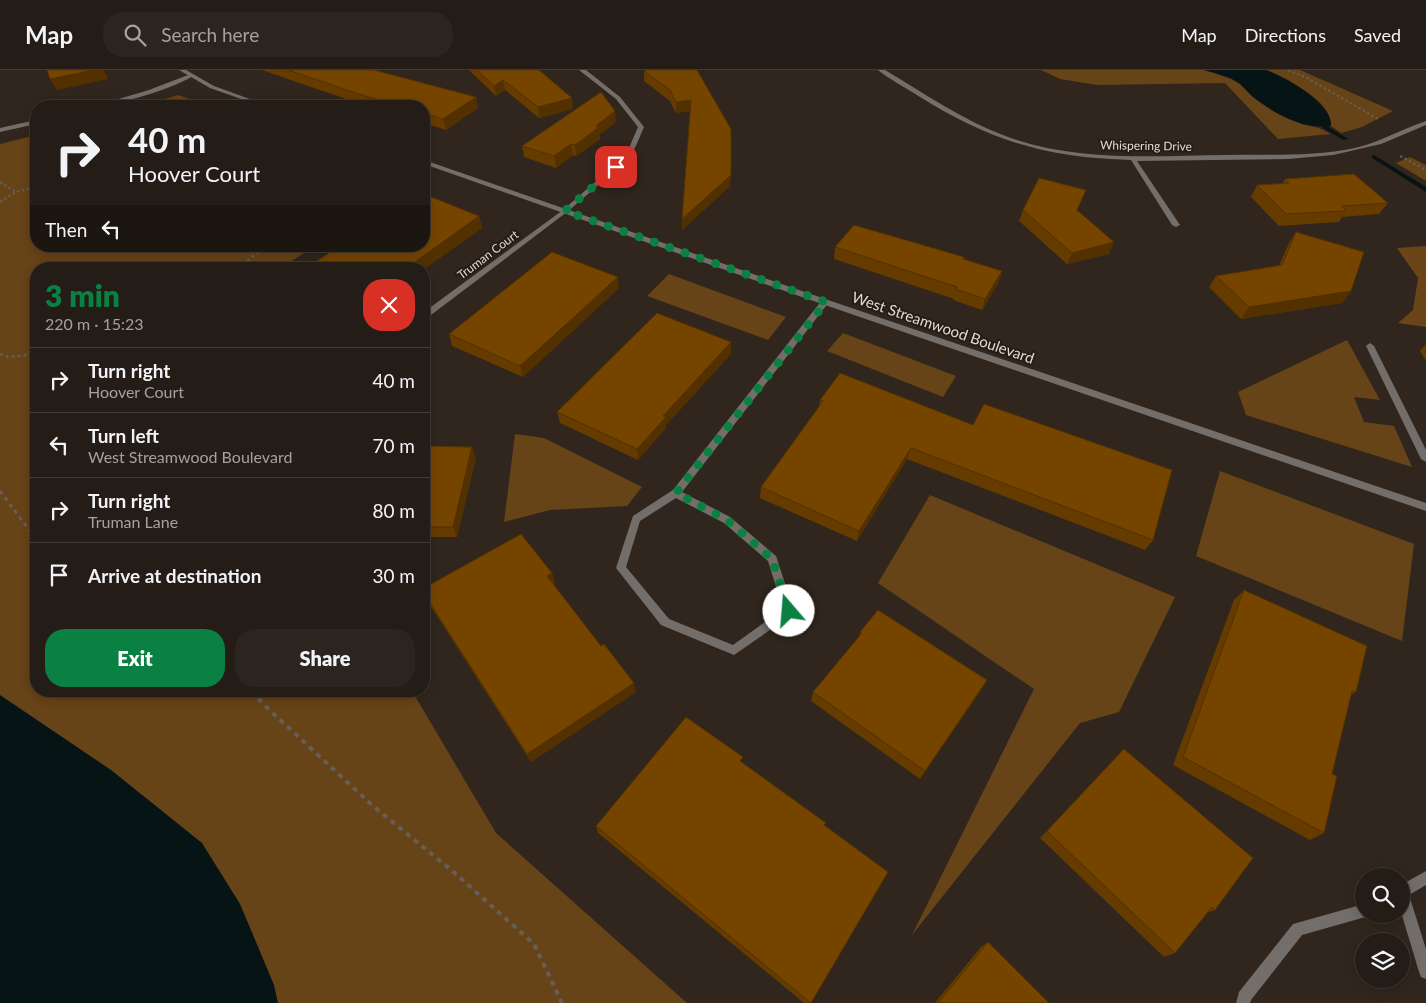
<!DOCTYPE html>
<meta charset="utf-8">
<style>
:root{--surface:#241c16;--page:#2c251f;--text:#f1f3f6;--muted:#a3a1a1;--line:#413a35;--accent:#0b8043}
body{margin:0;font-family:Lato,sans-serif;background:var(--page);color:var(--text);height:100vh;display:flex;flex-direction:column;font-size:19px;white-space:nowrap}
*{box-sizing:border-box;margin:0}
p{font-size:16px;color:var(--muted)}
.icon{flex:none;width:28px;height:28px;fill:none;stroke:currentColor;stroke-width:2;stroke-linecap:round;stroke-linejoin:round}
.map{position:relative;flex:1;overflow:hidden}
.panel{position:absolute;left:30px;top:192px;width:400px;height:435px;display:flex;flex-direction:column;background:var(--surface);border-radius:20px;box-shadow:0 2px 12px #0003,0 0 0 1px var(--line)}
.panel>*{flex:none}
.hud{position:absolute;left:30px;top:30px;width:400px;height:152px;border-radius:20px;box-shadow:0 2px 12px #0003,0 0 0 1px var(--line);background:#241c16;color:var(--text);overflow:hidden}
.controls{position:absolute;left:1355px;top:798px;display:grid;gap:10px}
.controls a{display:grid;place-items:center;width:55px;height:55px;border-radius:50%;background:var(--surface);box-shadow:0 2px 12px #0003,0 0 0 1px var(--line);font-size:25px}
.pin{position:absolute;display:grid;place-items:center;width:42px;height:42px;color:#fff;margin:-21px;border-radius:10px;box-shadow:0 2px 8px #0006}
.me{position:absolute;width:55px;margin:-28px;rotate:342deg;stroke-linejoin:round;filter:drop-shadow(0 0 4px #0008)}
.turn{display:flex;align-items:center;gap:18px;height:105px;padding:0 15px;font-size:22px}
.turn .icon{width:65px;height:65px;stroke-width:2.5}
.turn b{display:block;font-size:35px;line-height:42px}
.then{display:flex;align-items:center;height:48px;padding:0 15px;background:#0003;gap:10px;font-size:19px}
.round{display:grid;place-items:center;flex:none;width:52px;height:52px;border-radius:20px;background:var(--page)}
.head{display:flex;align-items:center;justify-content:space-between;height:85px;padding:0 15px}
h1{font-size:30px;font-weight:800;line-height:38px;color:var(--accent)}
.cta{display:flex;gap:10px;margin-top:auto;padding:10px 15px}
.cta a{flex:1;height:58px;border-radius:20px;background:var(--accent);color:#fff;font-size:20px;font-weight:800;line-height:58px;text-align:center}
.cta a+a{background:var(--page);color:var(--text)}
ul{padding:0;list-style:none}
li{display:flex;align-items:center;gap:15px;height:65px;padding:0 15px;border-top:1px solid var(--line)}
li div{flex:1}
li b{display:block;font-size:19px}
li em{font-style:normal}
header{display:flex;align-items:center;gap:30px;box-sizing:border-box;height:70px;padding:0 25px;background:var(--surface);border-bottom:1px solid var(--line)}
header strong{font-size:24px}
nav{display:flex;gap:28px;margin-inline-start:auto;font-size:18px}
.search{width:350px;height:45px;background:var(--page);display:flex;align-items:center;gap:12px;box-sizing:border-box;padding:0 18px;border-radius:20px;color:var(--muted);font-size:19px}
.map>svg:first-child{display:block}
</style>
<header>
<strong>Map</strong>
<div class="search"><svg class="icon" aria-label="search" viewBox="0 0 24 24"><circle cx="10" cy="10" r="6"/><path d="M15 15l6 6"/></svg>Search here</div>
<nav><a>Map</a><a>Directions</a><a>Saved</a></nav>
</header>
<div class="map">
<svg width="1426" height="933" viewBox="0 0 1426 933">
<rect width="100%" height="100%" fill="#30261d"/>
<path fill="#674318" d="M 1041,0 L 1204,0 L 1231,9 L 1240,14 L 1252,26 L 1285,46 L 1302,54 L 1319,58 L 1331,64 L 1278,69 L 1225,13 L 1097,15 L 1060,9 Z
M 1266,0 L 1300,0 L 1393,41 L 1362,57 L 1341,63 L 1331,56 C 1333,30 1285,9 1266,0 Z
M 178,25 L 210,36 L 143,36 Z
M 36,65 L 36,176 L 315,176 L 279,199 L 36,199 L 36,621 L 412,621 L 496,763 L 687,933 L 0,933 L 0,74 Z
M 1410,87 L 1426,95 L 1426,111 L 1396,93 Z
M 669,204 L 786,247 L 768,270 L 647,226 Z
M 843,263 L 956,306 L 943,327 L 827,281 Z
M 1347,270 L 1380,330 L 1354,327 L 1364,352 L 1394,356 L 1412,397 L 1246,345 L 1238,322 Z
M 515,364 L 544,368 L 642,417 L 627,436 L 550,440 L 504,452 Z
M 1220,401 L 1414,474 L 1402,571 L 1196,486 Z
M 930,425 L 1175,527 L 1119,642 L 1080,653 L 912,865 L 1034,619 L 878,513 Z"/>
<path fill="#6b4518" d="M 1426,176 L 1426,257 L 1398,253 L 1413,240 L 1418,208 L 1397,178 Z"/>
<path fill="#061416" d="M 1204,0 C 1218,0 1254,0 1266,0 C 1285,6 1333,34 1331,56 C 1303,60 1275,44 1253,27 C 1248,23 1245,18 1240,14 C 1230,6 1216,3 1204,0 Z
M 0,625 L 111,700 L 202,773 L 240,834 L 274,915 L 278,933 L 0,933 Z"/>
<g fill="none" stroke-linecap="round" stroke-linejoin="round">
<path fill="#061416" fill-rule="evenodd" d="M 1325,55 L 1347,68 L 1348,69 L 1343,70 L 1323,58 L 1322,57 Z
M 1374,85 L 1426,117 L 1426,122 L 1372,88 L 1372,86 Z"/>
<path stroke="#675e56" stroke-width="2" stroke-dasharray="2.5 2.5" stroke-linecap="butt" d="M 1288,0 L 1307,8 L 1380,50
M 1400,86 L 1426,100
M 0,112 L 16,122
M 0,132 L 16,122 L 36,117"/>
<path stroke="#675e56" stroke-width="2.5" stroke-dasharray="3 3" stroke-linecap="butt" d="M 238,199 L 258,182 L 260,176
M 0,284 L 9,287 L 36,284"/>
<path stroke="#675e56" stroke-width="3" stroke-dasharray="4 4" stroke-linecap="butt" d="M 0,421 L 30,461 L 36,464"/>
<path stroke="#675e56" stroke-width="4" stroke-dasharray="5 5" stroke-linecap="butt" d="M 252,621 L 262,633 L 373,736 L 456,804 L 534,874 L 562,933"/>
<path fill="#746e6a" fill-rule="evenodd" d="M 579,0 L 586,0 L 620,27 L 644,57 L 631,87 L 567,142 L 427,248 L 424,248 L 424,242 L 563,140 L 626,85 L 638,57 L 616,29 Z
M 878,0 L 885,0 C 925,24 964,51 1008,67 C 1078,92 1153,86 1226,85 C 1269,84 1313,87 1355,78 C 1380,72 1402,59 1426,51 L 1426,55 L 1381,74 L 1333,85 L 1288,89 L 1137,91 L 1180,155 L 1176,157 L 1172,155 L 1131,90 C 1047,88 991,71 920,27 C 907,18 890,10 878,0 Z
M 188,5 L 193,6 C 177,17 114,37 95,36 L 149,20 Z
M 36,50 L 36,54 L 0,62 L 0,58 Z
M 822,230 L 825,230 L 829,232 L 682,422 L 730,447 L 776,486 L 794,541 L 793,544 L 734,585 L 661,555 L 616,498 L 633,446 L 673,420 ZM 676,428 L 724,453 L 768,491 L 783,539 L 733,575 L 669,549 L 626,497 L 640,451 Z
M 1370,273 L 1374,276 L 1426,380 L 1426,392 L 1421,389 L 1366,276 Z
M 1426,801 L 1426,815 L 1409,825 L 1426,879 L 1426,909 L 1421,907 L 1419,902 L 1401,842 L 1401,815 Z
M 1364,834 L 1364,844 L 1370,844 L 1369,846 L 1302,865 L 1251,930 L 1250,933 L 1236,933 L 1239,922 L 1293,854 Z"/>
<path fill="#746e6a" fill-rule="evenodd" d="M 179,0 L 186,0 L 214,16 L 269,36 L 261,36 L 210,18 Z
M 424,90 L 828,230 L 1426,433 L 1426,441 L 822,234 L 424,94 Z"/>
</g>
<path fill="#653b00" d="M 262,0 L 374,0 L 476,27 L 478,38 L 446,60 L 424,53 L 424,36 L 366,36 Z
M 469,0 L 539,0 L 573,39 L 539,48 L 505,20 L 496,26 Z
M 697,0 L 730,116 L 682,160 L 682,149 L 690,41 L 676,43 L 670,31 L 644,11 L 644,1 Z
M 616,52 L 599,65 L 600,69 L 576,86 L 573,85 L 556,98 L 524,87 L 522,76 Z
M 1285,109 L 1388,133 L 1379,144 L 1342,147 L 1339,152 L 1279,156 L 1251,127 L 1257,115 L 1282,114 Z
M 1023,140 L 1077,141 L 1114,172 L 1109,184 L 1067,194 L 1019,151 Z
M 479,146 L 482,158 L 424,199 L 314,199 L 312,194 Z
M 1296,162 L 1351,221 L 1342,233 L 1241,249 L 1209,217 L 1216,206 L 1279,196 L 1289,173 Z
M 835,177 L 963,189 L 1002,201 L 998,213 L 982,240 L 953,230 L 954,229 L 834,189 Z
M 619,218 L 523,307 L 452,276 L 449,264 Z
M 1426,274 L 1426,291 L 1420,281 Z
M 731,284 L 666,355 L 666,358 L 638,390 L 560,353 L 557,342 Z
M 820,330 L 1153,470 L 1145,480 L 907,389 L 857,471 L 760,428 L 761,417 L 819,338 Z
M 424,376 L 476,388 L 457,467 L 424,467 Z
M 552,503 L 555,514 L 553,515 L 636,622 L 531,692 L 426,529 L 424,525 L 424,518 Z
M 1244,520 L 1356,622 L 1351,625 L 1332,704 L 1324,763 L 1310,770 L 1173,695 L 1234,530 Z
M 860,562 L 982,619 L 920,709 L 811,631 L 813,622 L 859,567 Z
M 1124,679 L 1215,840 L 1206,843 L 1175,883 L 1164,887 L 1040,768 L 1115,688 Z
M 742,692 L 811,933 L 804,933 L 598,763 L 596,756 Z
M 988,872 L 1049,933 L 935,933 L 981,877 Z"/>
<path fill="#523000" d="M 94,0 L 104,0 L 108,9 L 57,20 L 50,9 Z
M 503,10 L 505,20 L 496,26 L 494,16 Z
M 476,27 L 478,38 L 446,60 L 443,49 Z
M 572,28 L 573,39 L 539,48 L 538,37 Z
M 691,30 L 691,41 L 676,43 L 676,32 Z
M 615,41 L 616,52 L 599,65 L 600,69 L 576,86 L 575,75 L 596,56 Z
M 571,74 L 573,85 L 556,98 L 554,86 Z
M 731,105 L 730,116 L 682,160 L 682,149 Z
M 479,146 L 482,158 L 424,199 L 414,199 L 412,194 Z
M 1114,172 L 1109,184 L 1067,194 L 1072,183 Z
M 409,193 L 411,199 L 400,199 Z
M 1002,201 L 998,213 L 982,240 L 985,229 Z
M 618,207 L 619,218 L 523,307 L 520,296 Z
M 1351,221 L 1342,233 L 1241,249 L 1249,237 Z
M 731,272 L 731,284 L 666,355 L 666,358 L 638,390 L 637,379 L 663,346 Z
M 472,377 L 476,388 L 457,467 L 453,457 Z
M 911,378 L 907,389 L 857,471 L 859,461 Z
M 552,503 L 555,514 L 550,516 L 547,506 Z
M 987,610 L 982,619 L 920,709 L 925,701 Z
M 634,613 L 636,622 L 531,692 L 527,684 Z"/>
<path fill="#754500" stroke="#523000" d="M 47,0 L 94,0 L 50,9 Z
M 288,0 L 374,0 L 476,27 L 443,49 L 424,43 L 424,36 L 399,36 L 365,26 Z
M 477,0 L 539,0 L 572,28 L 538,37 L 503,10 L 494,16 Z
M 646,0 L 697,0 L 731,59 L 731,105 L 682,149 L 691,30 L 676,32 L 670,20 L 644,1 Z
M 601,22 L 615,41 L 596,56 L 598,58 L 575,75 L 571,74 L 554,86 L 522,76 Z
M 1354,104 L 1388,133 L 1342,136 L 1346,141 L 1286,144 L 1257,115 L 1289,113 L 1285,109 Z
M 1039,108 L 1086,120 L 1077,140 L 1114,172 L 1072,183 L 1023,140 Z
M 424,124 L 479,146 L 412,194 L 409,193 L 400,199 L 323,199 L 312,194 L 340,176 L 424,176 Z
M 854,155 L 964,187 L 963,189 L 1002,201 L 985,229 L 956,219 L 957,217 L 835,177 Z
M 1296,162 L 1364,182 L 1351,221 L 1249,237 L 1216,206 L 1282,195 Z
M 552,182 L 618,207 L 520,296 L 449,264 Z
M 657,243 L 731,272 L 663,346 L 666,347 L 637,379 L 557,342 Z
M 840,303 L 973,355 L 984,334 L 1172,400 L 1153,470 L 911,378 L 859,461 L 761,417 L 823,331 L 820,330 Z
M 424,376 L 472,377 L 453,457 L 424,457 Z
M 521,464 L 552,503 L 547,506 L 601,576 L 604,574 L 634,613 L 527,684 L 424,524 L 424,518 Z
M 1244,520 L 1367,576 L 1356,622 L 1352,621 L 1332,704 L 1337,706 L 1324,763 L 1183,687 Z
M 878,540 L 987,610 L 925,701 L 813,622 L 862,563 L 860,562 Z
M 686,647 L 743,687 L 740,691 L 826,753 L 824,755 L 888,802 L 811,933 L 596,756 Z
M 1124,679 L 1253,788 L 1215,840 L 1212,837 L 1175,883 L 1047,761 Z
M 988,872 L 1049,933 L 938,933 Z"/>
<g fill="none" stroke-linecap="round" stroke-linejoin="round">
<path stroke="#0b8043" stroke-width="9" stroke-dasharray="0 16.2" d="M 616,97 L 565,141 L 826,232 L 676,423 L 727,450 L 772,489 L 789,541"/>
</g>
<g text-anchor="middle" stroke-width="4" stroke-linejoin="round" paint-order="stroke">
<g font-size="12" fill="#e1dad4" stroke="#261d14">
<text transform="translate(1146 76) rotate(1)" y="4">Whispering Drive</text>
<text transform="translate(488 185) rotate(-37)" y="4">Truman Court</text>
</g>
<g font-size="15" fill="#e1dad4" stroke="#261d14">
<text transform="translate(943 258) rotate(19)" y="5">West Streamwood Boulevard</text>
</g>
</g>
</svg>
<div class="controls">
<a><svg class="icon" aria-label="search" viewBox="0 0 24 24"><circle cx="10" cy="10" r="6"/><path d="M15 15l6 6"/></svg></a>
<a><svg class="icon" aria-label="layers" viewBox="0 0 24 24"><path d="M12 4l9 5-9 5-9-5zM3 14l9 5 9-5"/></svg></a>
</div>
<div class="pin" style="left:616px;top:97px;background:#d93025"><svg class="icon" aria-label="arrive" viewBox="0 0 24 24"><path d="M6 21V4h12l-3 4 3 4H6"/></svg></div>
<svg class="me" style="left:789px;top:541px" viewBox="-20 -20 40 40"><circle r="19" fill="#fff"/><path d="M0-13L10 11 0 6-10 11z" fill="#0b8043"/></svg>
<div class="hud">
<div class="turn"><svg class="icon" aria-label="right" viewBox="0 0 24 24"><path d="M7 20v-9h11M14 6l5 5-5 5"/></svg><div><b>40 m</b>Hoover Court</div></div>
<div class="then">Then<svg class="icon" aria-label="left" viewBox="0 0 24 24"><path d="M17 20v-9H6M10 6l-5 5 5 5"/></svg></div>
</div>
<section class="panel">
<div class="head"><div><h1>3 min</h1><p>220 m · 15:23</p></div><a class="round" style="background:#d93025;color:#fff"><svg class="icon" aria-label="close" viewBox="0 0 24 24"><path d="M6 6l12 12M18 6L6 18"/></svg></a></div>
<ul>
<li><svg class="icon" aria-label="right" viewBox="0 0 24 24"><path d="M7 20v-9h11M14 6l5 5-5 5"/></svg><div><b>Turn right</b><p>Hoover Court</p></div><em>40 m</em></li>
<li><svg class="icon" aria-label="left" viewBox="0 0 24 24"><path d="M17 20v-9H6M10 6l-5 5 5 5"/></svg><div><b>Turn left</b><p>West Streamwood Boulevard</p></div><em>70 m</em></li>
<li><svg class="icon" aria-label="right" viewBox="0 0 24 24"><path d="M7 20v-9h11M14 6l5 5-5 5"/></svg><div><b>Turn right</b><p>Truman Lane</p></div><em>80 m</em></li>
<li><svg class="icon" aria-label="arrive" viewBox="0 0 24 24"><path d="M6 21V4h12l-3 4 3 4H6"/></svg><div><b>Arrive at destination</b></div><em>30 m</em></li>
</ul>
<div class="cta"><a>Exit</a><a>Share</a></div>
</section>
</div>
